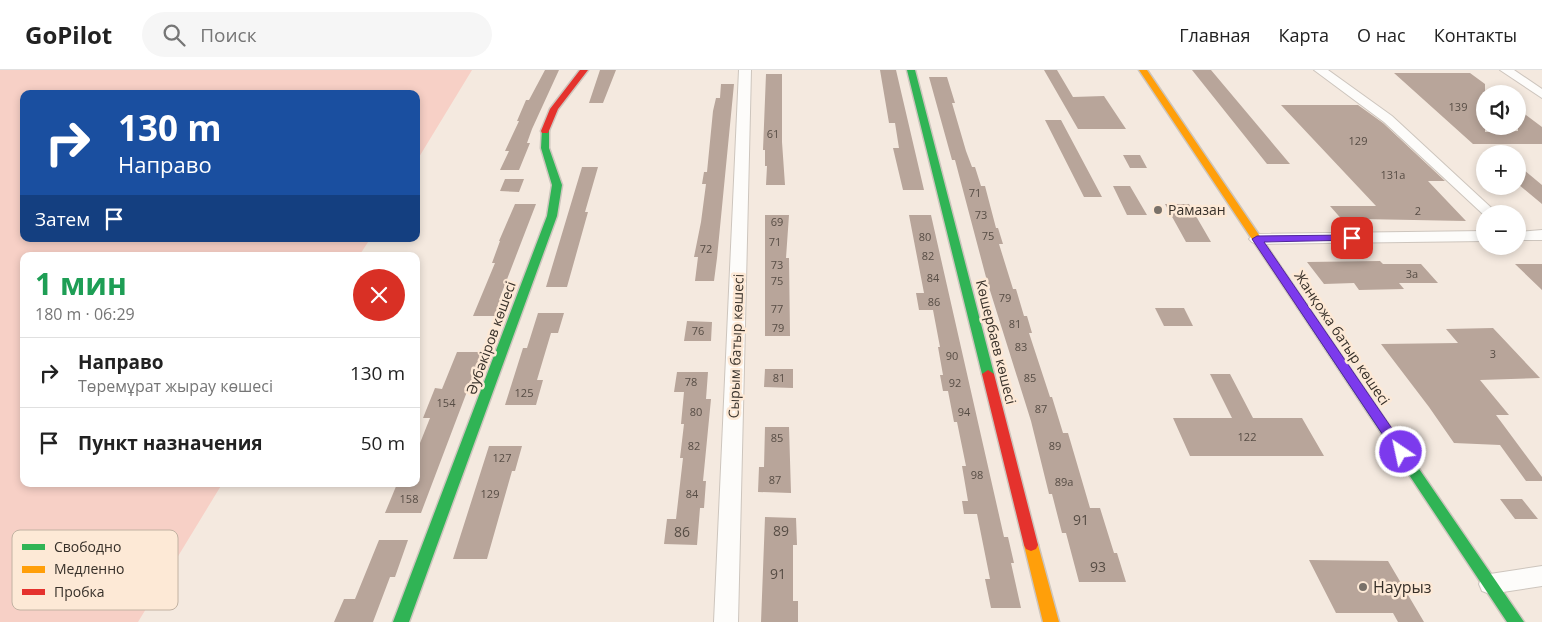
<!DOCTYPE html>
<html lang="ru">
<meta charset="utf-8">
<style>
:root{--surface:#fff;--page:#f6f6f6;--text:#222;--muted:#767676;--line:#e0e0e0}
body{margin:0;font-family:"Open Sans",sans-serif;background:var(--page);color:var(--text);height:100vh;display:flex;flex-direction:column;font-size:19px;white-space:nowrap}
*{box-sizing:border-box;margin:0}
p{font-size:16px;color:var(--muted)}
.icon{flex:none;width:28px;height:28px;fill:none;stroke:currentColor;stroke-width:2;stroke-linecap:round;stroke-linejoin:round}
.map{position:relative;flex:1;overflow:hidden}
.panel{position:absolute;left:20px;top:182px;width:400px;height:235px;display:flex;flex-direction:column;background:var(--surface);border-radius:10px;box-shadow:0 2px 8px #0003}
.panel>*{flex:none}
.guide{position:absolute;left:20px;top:20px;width:400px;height:152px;border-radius:10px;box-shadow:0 2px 8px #0003;background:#1a4fa0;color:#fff;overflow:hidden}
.tools{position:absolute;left:1476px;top:15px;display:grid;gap:10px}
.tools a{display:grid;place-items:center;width:50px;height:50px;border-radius:50%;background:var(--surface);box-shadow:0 2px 8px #0003;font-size:25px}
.pin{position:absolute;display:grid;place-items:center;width:42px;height:42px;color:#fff;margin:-21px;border-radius:10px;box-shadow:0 2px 8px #0006}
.me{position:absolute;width:55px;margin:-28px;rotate:326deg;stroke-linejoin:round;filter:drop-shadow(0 0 4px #0008)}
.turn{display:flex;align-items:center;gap:18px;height:105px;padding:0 15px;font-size:22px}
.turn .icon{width:65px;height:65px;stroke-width:2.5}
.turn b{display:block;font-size:35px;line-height:42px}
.then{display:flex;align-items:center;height:48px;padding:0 15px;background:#0003;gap:10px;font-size:19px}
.round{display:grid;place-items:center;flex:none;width:52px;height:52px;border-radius:26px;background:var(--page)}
.summary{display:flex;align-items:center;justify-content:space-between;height:85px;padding:0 15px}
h1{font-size:30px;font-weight:700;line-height:38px;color:#1e9e55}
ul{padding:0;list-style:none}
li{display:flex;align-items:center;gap:15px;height:70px;padding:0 15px;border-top:1px solid var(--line)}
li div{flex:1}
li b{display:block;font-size:19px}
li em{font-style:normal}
header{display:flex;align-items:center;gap:30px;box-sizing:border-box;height:70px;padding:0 25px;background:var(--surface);border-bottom:1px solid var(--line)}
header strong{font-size:24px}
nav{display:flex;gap:28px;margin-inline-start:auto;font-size:18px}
.search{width:350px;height:45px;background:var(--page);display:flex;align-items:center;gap:12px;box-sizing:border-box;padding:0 18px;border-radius:28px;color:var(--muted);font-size:19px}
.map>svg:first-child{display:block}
</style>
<header>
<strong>GoPilot</strong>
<div class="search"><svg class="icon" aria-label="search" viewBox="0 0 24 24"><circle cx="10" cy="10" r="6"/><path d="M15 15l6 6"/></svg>Поиск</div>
<nav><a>Главная</a><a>Карта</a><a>О нас</a><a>Контакты</a></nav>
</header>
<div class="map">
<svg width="1542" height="552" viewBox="0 0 1542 552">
<rect width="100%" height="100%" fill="#f4e9df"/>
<path fill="#f7d0c6" d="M 0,0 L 472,0 L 416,92 L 416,24 L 24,24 L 24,169 L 370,169 L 359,186 L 24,186 L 24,414 L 222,414 L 138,552 L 0,552 Z"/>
<path fill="#b8a59a" d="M 545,0 L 559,0 L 532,59 L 527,73 L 530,73 L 519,100 L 500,100 L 509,81 L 505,81 L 519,51 L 517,51 L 526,30 L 529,30 Z
M 600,0 L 616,0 L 603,33 L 589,33 Z
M 880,0 L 896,0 L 924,120 L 903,120 L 893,78 L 899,78 L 895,53 L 889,53 Z
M 1044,0 L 1057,0 L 1073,27 L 1104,26 L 1126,59 L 1078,59 Z
M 1192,0 L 1211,0 L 1290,94 L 1267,94 Z
M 1394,3 L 1470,3 L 1485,14 L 1485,62 L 1518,61 L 1518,39 L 1542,57 L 1542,74 L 1473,74 Z
M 766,4 L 782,4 L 782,72 L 785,115 L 766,115 L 767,96 L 765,96 L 765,80 L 763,80 Z
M 929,7 L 947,7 L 955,33 L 952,33 L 966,81 L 972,97 L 975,97 L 981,116 L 985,116 L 996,158 L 998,158 L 1003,174 L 999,174 L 1013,219 L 1016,219 L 1024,246 L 1027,246 L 1032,263 L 1029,263 L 1050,327 L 1052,327 L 1063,363 L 1068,363 L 1090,438 L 1100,438 L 1114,483 L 1117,483 L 1126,512 L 1079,512 L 1066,463 L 1062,463 L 1052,424 L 1049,424 L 1031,351 L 987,211 L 955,90 L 952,90 Z
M 721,14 L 734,14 L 717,188 L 714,211 L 695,211 L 698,187 L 694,187 L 701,152 L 706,114 L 702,114 L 704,102 L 707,102 L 713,41 L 716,28 L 720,28 Z
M 1281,35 L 1358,35 L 1383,53 L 1445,111 L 1428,111 L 1466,151 L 1362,149 L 1365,153 L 1345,153 L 1330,136 L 1376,136 Z
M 1045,50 L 1061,50 L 1102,127 L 1084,127 Z
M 1123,85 L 1140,85 L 1147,98 L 1130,98 Z
M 1518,95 L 1542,115 L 1542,134 L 1518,114 Z
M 582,97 L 598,97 L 585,142 L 588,142 L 567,217 L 546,217 Z
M 505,109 L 524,109 L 519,122 L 500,121 Z
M 1113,116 L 1130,116 L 1147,145 L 1127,145 Z
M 515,134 L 536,134 L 499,230 L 502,230 L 497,246 L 473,246 L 495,193 L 492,193 L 500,171 L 499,171 Z
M 1165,134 L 1189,134 L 1211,172 L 1186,172 Z
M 765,145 L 789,145 L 786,188 L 789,188 L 790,266 L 765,266 Z
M 909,145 L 931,145 L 1004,467 L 1008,467 L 1014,493 L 1011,493 L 1021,538 L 991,538 L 985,509 L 990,509 L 977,444 L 964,444 L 962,431 L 968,431 L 962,396 L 966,396 L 957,352 L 954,352 L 948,321 L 943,321 L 940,305 L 943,305 L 938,277 L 940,277 L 933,240 L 919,240 L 916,223 L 924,223 Z
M 1380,191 L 1383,194 L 1421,194 L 1438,213 L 1399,213 L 1404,219 L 1359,220 L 1354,213 L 1324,214 L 1307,192 Z
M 1515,194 L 1542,194 L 1542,220 Z
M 1155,238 L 1184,238 L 1193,256 L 1164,256 Z
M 538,243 L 564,243 L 558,263 L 551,263 L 537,310 L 543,310 L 536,335 L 505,335 L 523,278 L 527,278 Z
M 687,251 L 712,252 L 711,271 L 684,271 Z
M 1493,258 L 1540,308 L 1480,310 L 1509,345 L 1496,345 L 1542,407 L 1542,411 L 1526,411 L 1500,375 L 1454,373 L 1429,337 L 1381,274 L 1458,273 L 1446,259 Z
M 457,282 L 482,282 L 421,443 L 385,443 L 397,414 L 416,414 L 416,383 L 430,348 L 423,348 L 435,318 L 442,319 Z
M 765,299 L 793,299 L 793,318 L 764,317 Z
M 677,302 L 708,302 L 706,329 L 711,329 L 703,411 L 706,411 L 704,438 L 700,438 L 697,475 L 664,474 L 667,449 L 676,449 L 683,388 L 680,388 L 684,354 L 681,354 L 684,322 L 674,322 Z
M 1210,304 L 1230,304 L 1253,348 L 1302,348 L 1324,386 L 1190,386 L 1173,348 L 1232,348 Z
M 765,357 L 789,357 L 791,423 L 758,422 L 759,397 L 764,397 Z
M 489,376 L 522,376 L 515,401 L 512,401 L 487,489 L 453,489 Z
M 1500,429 L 1522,429 L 1538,449 L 1515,449 Z
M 765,447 L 796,448 L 797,475 L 793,475 L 793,531 L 798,531 L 798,552 L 761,552 Z
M 379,470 L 408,470 L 395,507 L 390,507 L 373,552 L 334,552 L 344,529 L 355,529 Z
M 1309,490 L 1388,491 L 1424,552 L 1398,552 L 1393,543 L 1336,543 Z"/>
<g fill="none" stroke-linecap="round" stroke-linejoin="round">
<g stroke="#cdc5bd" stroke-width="2">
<path id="street" d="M 739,0 L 751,0 L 738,552 L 714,552 Z
M 1314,0 L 1328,0 L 1392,46 L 1498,144 L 1485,144 L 1485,146 L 1384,52 Z
M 1500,0 L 1514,0 L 1542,19 L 1542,28 Z
M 1542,160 L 1542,170 L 1518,170 L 1518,162 Z
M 1485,161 L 1485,171 L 1257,174 L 1252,172 L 1249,169 L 1252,166 L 1257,164 Z
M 1542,496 L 1542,516 L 1490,524 L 1482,521 L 1479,514 L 1482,507 L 1490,504 Z"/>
</g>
<g stroke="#cdc5bd" stroke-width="3">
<path id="fast" d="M 907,0 L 915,0 L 994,304 L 988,308 L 982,304 Z
M 542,59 L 545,59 L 549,61 L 549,78 L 562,115 L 557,146 L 409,552 L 393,552 L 547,146 L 552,115 L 541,78 Z
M 1302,232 L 1306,234 L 1524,552 L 1507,552 L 1298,238 L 1297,236 Z"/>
</g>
<g stroke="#cdc5bd" stroke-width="3">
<path id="slow" d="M 1139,0 L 1147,0 L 1306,234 L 1307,236 L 1306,238 L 1298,238 Z
M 1031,469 L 1036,471 L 1038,475 L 1059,552 L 1043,552 L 1024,475 L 1026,471 Z"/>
</g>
<g stroke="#cdc5bd" stroke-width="3">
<path id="jam" d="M 580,0 L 588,0 L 558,39 L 548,63 L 542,63 L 541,61 L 550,39 Z
M 988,300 L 994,304 L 1038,475 L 1036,479 L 1031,481 L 1026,479 L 1024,475 L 982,304 Z"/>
</g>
<use href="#street" fill="#fdfcfa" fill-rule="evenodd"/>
<use href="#fast" fill="#30b455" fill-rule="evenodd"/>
<use href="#slow" fill="#ff9f0a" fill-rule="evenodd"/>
<use href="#jam" fill="#e5322d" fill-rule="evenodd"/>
</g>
<path fill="#7c3aed" stroke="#51269a" d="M 1352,165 L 1357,168 L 1355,170 L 1264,172 L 1406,379 L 1408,382 L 1406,386 L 1397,386 L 1252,169 L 1257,166 Z"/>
<g fill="#797169" stroke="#fde9d6" stroke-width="2">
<circle cx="1158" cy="140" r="5"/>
<circle cx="1363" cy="517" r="5"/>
</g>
<g text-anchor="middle" stroke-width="5" stroke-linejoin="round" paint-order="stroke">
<g font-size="11" fill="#574d45">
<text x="1458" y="41">139</text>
<text x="773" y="68">61</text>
<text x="1358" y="75">129</text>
<text x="1393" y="109">131а</text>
<text x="975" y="127">71</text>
<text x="1418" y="145">2</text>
<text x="981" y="149">73</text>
<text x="777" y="156">69</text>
<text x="988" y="170">75</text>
<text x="925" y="171">80</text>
<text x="775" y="176">71</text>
<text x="706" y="183">72</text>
<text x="928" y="190">82</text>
<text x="777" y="199">73</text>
<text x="1412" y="208">3а</text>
<text x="933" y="212">84</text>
<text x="777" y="215">75</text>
<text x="1005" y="232">79</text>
<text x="934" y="236">86</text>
<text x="777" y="243">77</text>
<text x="1015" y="258">81</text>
<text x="778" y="262">79</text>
<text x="698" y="265">76</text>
<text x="1021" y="281">83</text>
<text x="1493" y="288">3</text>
<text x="952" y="290">90</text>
<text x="779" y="312">81</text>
<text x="1030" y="312">85</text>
<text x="691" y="316">78</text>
<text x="955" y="317">92</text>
<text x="524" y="327">125</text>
<text x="446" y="337">154</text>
<text x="1041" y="343">87</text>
<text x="696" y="346">80</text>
<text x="964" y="346">94</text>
<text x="1247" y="371">122</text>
<text x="777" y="372">85</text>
<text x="694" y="380">82</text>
<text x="1055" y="380">89</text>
<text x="502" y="392">127</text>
<text x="977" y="409">98</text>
<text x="775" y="414">87</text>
<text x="1064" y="416">89а</text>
<text x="490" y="428">129</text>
<text x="692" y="428">84</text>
<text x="409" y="433">158</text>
</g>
<g font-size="14" fill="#373029" stroke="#fde9d6" text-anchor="start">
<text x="1168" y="145">Рамазан</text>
</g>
<g font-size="14" fill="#373029" stroke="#fde9d6">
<text transform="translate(491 268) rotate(-70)" y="5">Әубәкіров көшесі</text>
<text transform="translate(1342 268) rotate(56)" y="5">Жанқожа батыр көшесі</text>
<text transform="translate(996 272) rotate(76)" y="5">Көшербаев көшесі</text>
<text transform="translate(736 276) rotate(-88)" y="5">Сырым батыр көшесі</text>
</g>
<g font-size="14" fill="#574d45">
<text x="1081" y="455">91</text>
<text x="781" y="466">89</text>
<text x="682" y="467">86</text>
<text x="1098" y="502">93</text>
<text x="778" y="509">91</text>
</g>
<g font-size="16" fill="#373029" stroke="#fde9d6" text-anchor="start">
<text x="1373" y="523">Наурыз</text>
</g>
</g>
<rect x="12" y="460" width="166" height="80" rx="8" fill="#fde9d6" stroke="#c2b2a2" stroke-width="1"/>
<rect x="22" y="474" width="23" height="6" fill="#30b455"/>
<rect x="22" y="496" width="23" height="7" fill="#ff9f0a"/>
<rect x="22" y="519" width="23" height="6" fill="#e5322d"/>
<g font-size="14" fill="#373029">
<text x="54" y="482">Свободно</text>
<text x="54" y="504">Медленно</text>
<text x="54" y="527">Пробка</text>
</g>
</svg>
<div class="tools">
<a><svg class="icon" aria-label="sound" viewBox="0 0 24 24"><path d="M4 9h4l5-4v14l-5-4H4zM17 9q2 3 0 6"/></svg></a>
<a>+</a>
<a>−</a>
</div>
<div class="pin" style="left:1352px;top:168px;background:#d93025"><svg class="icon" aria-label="arrive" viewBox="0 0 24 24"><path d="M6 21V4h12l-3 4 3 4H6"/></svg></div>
<svg class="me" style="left:1401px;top:382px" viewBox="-20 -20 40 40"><circle r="17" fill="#7c3aed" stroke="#fff" stroke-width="3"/><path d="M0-11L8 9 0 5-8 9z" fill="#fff"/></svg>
<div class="guide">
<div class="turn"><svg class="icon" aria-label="right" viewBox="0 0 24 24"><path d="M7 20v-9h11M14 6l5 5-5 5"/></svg><div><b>130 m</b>Направо</div></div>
<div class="then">Затем<svg class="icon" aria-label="arrive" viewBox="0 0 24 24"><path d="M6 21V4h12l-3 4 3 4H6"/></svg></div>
</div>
<section class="panel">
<div class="summary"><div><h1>1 мин</h1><p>180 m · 06:29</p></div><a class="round" style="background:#d93025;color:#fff"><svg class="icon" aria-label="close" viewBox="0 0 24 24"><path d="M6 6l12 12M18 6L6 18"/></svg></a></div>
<ul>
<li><svg class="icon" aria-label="right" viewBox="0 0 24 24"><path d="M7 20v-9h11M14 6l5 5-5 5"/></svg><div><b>Направо</b><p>Төремұрат жырау көшесі</p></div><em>130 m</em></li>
<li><svg class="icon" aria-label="arrive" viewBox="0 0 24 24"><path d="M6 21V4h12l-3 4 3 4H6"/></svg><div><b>Пункт назначения</b></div><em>50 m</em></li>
</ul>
</section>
</div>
